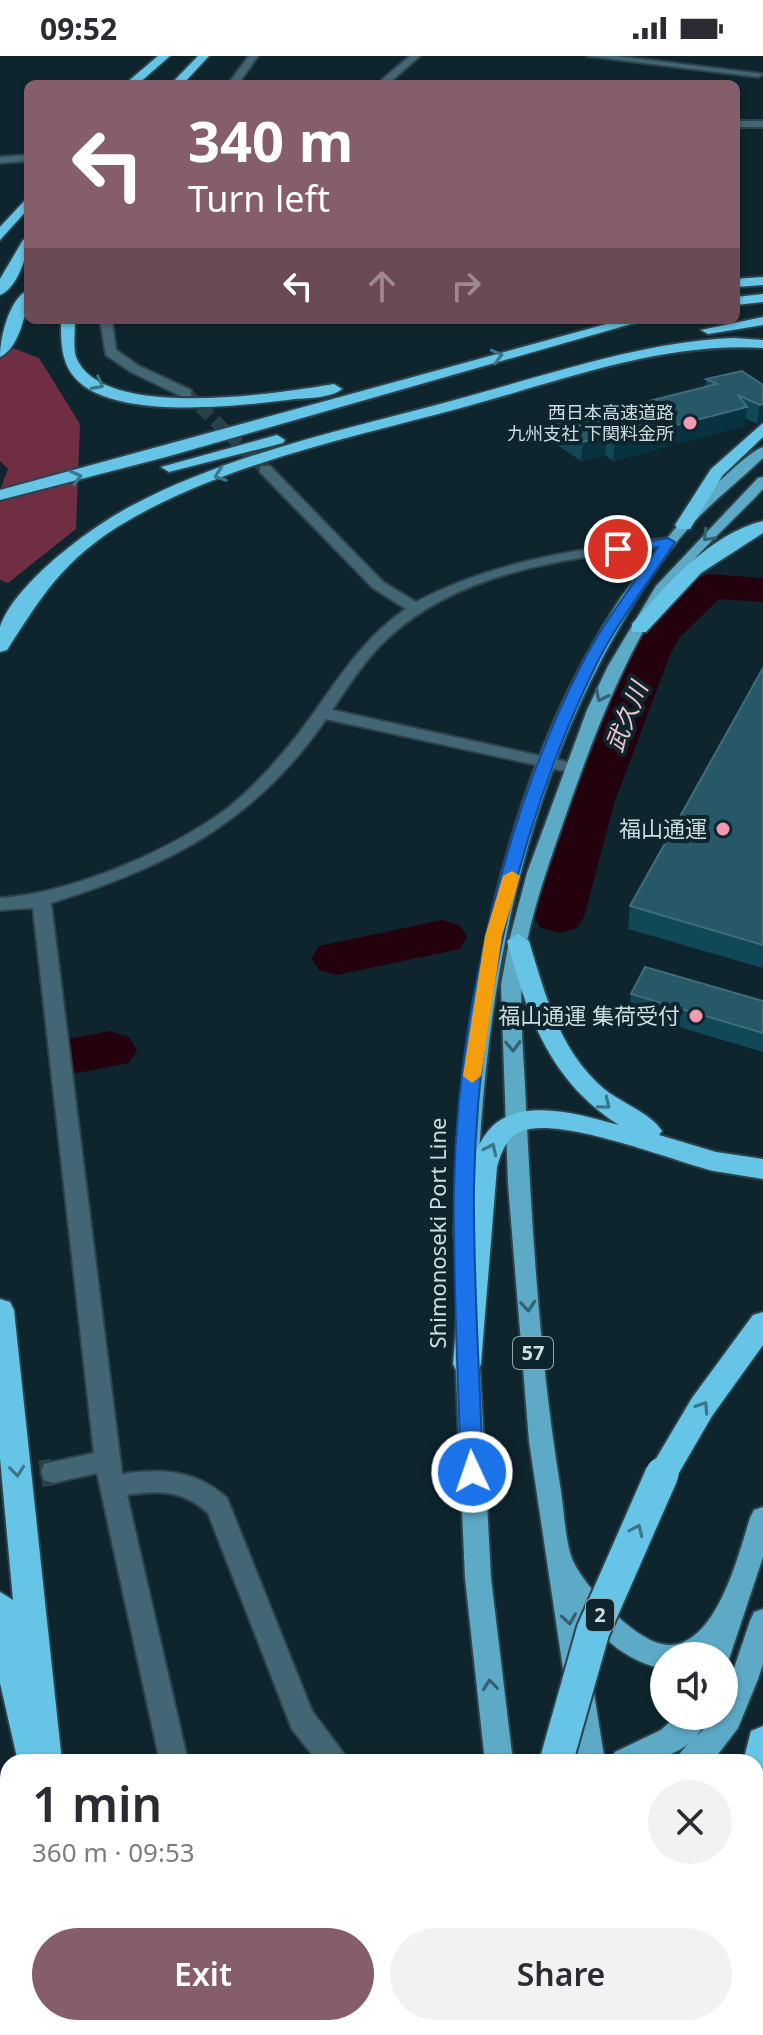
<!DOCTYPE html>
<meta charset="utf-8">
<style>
:root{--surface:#fff;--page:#f2f2f3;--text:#2b2b33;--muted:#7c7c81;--accent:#855d6b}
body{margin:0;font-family:"Noto Sans","Noto Sans JP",sans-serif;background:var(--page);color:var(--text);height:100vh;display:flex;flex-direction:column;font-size:30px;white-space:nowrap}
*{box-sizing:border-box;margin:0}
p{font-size:26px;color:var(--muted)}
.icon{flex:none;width:44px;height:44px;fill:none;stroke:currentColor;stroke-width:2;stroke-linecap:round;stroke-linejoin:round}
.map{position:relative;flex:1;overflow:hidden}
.sheet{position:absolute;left:0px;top:1698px;width:764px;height:282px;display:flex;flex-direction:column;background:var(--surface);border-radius:24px 24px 0 0;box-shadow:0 2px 6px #0004}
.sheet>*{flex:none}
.top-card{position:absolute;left:24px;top:24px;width:716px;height:244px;border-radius:12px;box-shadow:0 2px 6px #0004;background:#855d6b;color:#fff;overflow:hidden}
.fabs{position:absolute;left:650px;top:1586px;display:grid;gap:16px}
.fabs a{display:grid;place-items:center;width:88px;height:88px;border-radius:50%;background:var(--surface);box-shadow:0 2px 6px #0004;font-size:40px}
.pin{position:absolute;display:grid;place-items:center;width:68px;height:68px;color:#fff;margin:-34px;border:4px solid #fff;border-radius:50%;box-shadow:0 2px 8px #0007}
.me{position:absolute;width:88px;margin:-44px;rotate:357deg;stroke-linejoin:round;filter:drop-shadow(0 0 6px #0008)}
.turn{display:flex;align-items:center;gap:28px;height:168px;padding:0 32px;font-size:36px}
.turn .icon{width:104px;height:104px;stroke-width:2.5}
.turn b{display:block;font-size:56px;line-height:68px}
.lanes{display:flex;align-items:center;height:76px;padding:0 32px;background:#0003;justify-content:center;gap:40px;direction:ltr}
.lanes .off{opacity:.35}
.round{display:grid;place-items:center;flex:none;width:84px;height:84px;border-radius:42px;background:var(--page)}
.summary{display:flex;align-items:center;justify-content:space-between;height:136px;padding:0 32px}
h1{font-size:48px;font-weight:600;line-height:60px}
.button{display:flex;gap:16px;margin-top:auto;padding:16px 32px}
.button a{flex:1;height:92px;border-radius:48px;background:var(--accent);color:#fff;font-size:32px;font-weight:600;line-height:92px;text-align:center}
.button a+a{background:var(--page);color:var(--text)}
.status{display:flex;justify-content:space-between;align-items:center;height:56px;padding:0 40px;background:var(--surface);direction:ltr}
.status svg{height:22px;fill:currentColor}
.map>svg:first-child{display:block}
</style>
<div class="status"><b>09:52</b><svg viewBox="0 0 49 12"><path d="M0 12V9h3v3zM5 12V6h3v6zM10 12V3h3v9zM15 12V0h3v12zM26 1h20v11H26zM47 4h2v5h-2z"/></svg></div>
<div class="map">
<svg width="763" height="1979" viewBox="0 0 763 1979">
<rect width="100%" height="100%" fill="#0e252e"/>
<path fill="#6f2e41" d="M 0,287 L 39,302 L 80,368 L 76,473 L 8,527 L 0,524 L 0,434 L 8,413 L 0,405 Z"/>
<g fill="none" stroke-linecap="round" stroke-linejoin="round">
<path fill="#24020d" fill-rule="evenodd" d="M 709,518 L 763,522 L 763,546 L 719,543 L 679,582 L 670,599 L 615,745 L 584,861 L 577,872 L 559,877 L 541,872 L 534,861 C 558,781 621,540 709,518 Z
M 442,864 L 460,869 L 467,881 L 460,893 L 337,919 L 319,914 L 311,902 L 319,890 Z
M 110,975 L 129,981 L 137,994 L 129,1007 L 77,1017 L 58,1011 L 50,998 L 58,985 Z"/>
<path stroke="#2b4149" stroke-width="13" stroke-dasharray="13 7" stroke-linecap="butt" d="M 186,337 L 265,413"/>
<path stroke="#2b4149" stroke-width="27" stroke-dasharray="27 14" stroke-linecap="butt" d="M 0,1424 L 53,1416"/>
<g stroke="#2d424b" stroke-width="4">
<path id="minor" d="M 249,0 L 258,0 L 238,28 L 228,28 Z
M 410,0 L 420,0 L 388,28 L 377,28 Z
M 587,0 L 616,0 L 763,18 L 758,21 Z
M 736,65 L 763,65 L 763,71 L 736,71 Z
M 28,99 L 28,105 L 0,107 L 0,101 Z
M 100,264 L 112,264 L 116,294 L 139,310 L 191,334 L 191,340 L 181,340 L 131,316 L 106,299 Z
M 260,410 L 270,410 L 383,526 L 416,546 C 495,504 580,493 668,482 L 675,486 L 668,490 C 572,502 462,513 388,582 C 365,603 349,629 332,654 L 573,707 L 579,708 L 579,716 L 573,717 L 326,663 C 255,766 168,811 51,847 L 122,1418 C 162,1412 196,1414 227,1442 L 312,1655 L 350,1706 L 318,1706 L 292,1673 L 208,1457 C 183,1434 159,1434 127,1439 L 188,1706 L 160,1706 L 97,1417 L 53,1427 L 44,1424 L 41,1416 L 44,1408 L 94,1397 L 33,852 L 0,854 L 0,842 C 70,838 173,794 229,751 C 254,731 276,706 296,681 C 331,636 357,586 406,553 L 373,532 L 260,416 Z
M 232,1972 L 262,1972 L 265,1979 L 233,1979 Z"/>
</g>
<g stroke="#2d424b" stroke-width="4">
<path id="major" d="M 763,391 L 763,402 C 740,424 713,445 692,468 C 657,507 629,554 604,599 C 509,779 480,979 476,1180 L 473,1186 L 457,1186 L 454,1180 C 461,963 496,736 616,549 C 629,529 645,511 660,491 C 676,470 740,399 763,391 Z
M 763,421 L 763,433 C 735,463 687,506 665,539 C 623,604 596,674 570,747 C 554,793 537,838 527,885 C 516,939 524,995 526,1050 C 532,1176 540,1305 560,1429 C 564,1450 565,1490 574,1507 C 587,1533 639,1590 670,1589 C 717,1588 739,1497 750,1462 L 754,1454 L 763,1451 L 763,1501 L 727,1609 L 724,1610 L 724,1600 L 664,1600 L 664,1613 C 628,1606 604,1584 581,1556 L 605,1706 L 577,1706 L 529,1385 L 508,1128 L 501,929 L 509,885 L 527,817 L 587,654 L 608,610 L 656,530 L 758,422 Z
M 467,1286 L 475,1289 L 479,1296 L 491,1522 L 513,1706 L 485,1706 L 465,1522 L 455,1296 L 459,1289 Z
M 763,1553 L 763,1608 L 758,1623 L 738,1672 L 712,1706 L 675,1706 C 683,1688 704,1677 715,1660 L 724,1660 L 724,1642 L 750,1565 L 754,1556 Z
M 676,1660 L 709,1660 C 690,1703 651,1706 611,1706 L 615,1696 L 661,1674 Z
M 518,1972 L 548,1972 L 550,1979 L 518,1979 Z
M 626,1972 L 656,1972 L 659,1979 L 627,1979 Z"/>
</g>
<g stroke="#2d424b" stroke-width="4">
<path id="highway" d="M 158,0 L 170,0 L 138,28 L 125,28 Z
M 198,0 L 209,0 L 183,28 L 171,28 Z
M 28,141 L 28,153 L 0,184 L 0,171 Z
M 28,183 C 28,200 17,232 0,239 L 0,223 L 23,184 Z
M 763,221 L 763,229 L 736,231 L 736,223 Z
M 28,234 C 28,253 19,293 0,301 C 0,282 9,243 28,234 Z
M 763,238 L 763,246 L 736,249 L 736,241 Z
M 763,261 L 763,269 L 708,278 L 701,274 Z
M 61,264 L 75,264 C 75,274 73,292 76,301 C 101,366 281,337 334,328 L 342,333 C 331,342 309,342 295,343 C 241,350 130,363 84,330 C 61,313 61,290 61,264 Z
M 621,264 L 645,264 L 166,401 L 0,444 L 0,434 Z
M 734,282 L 763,284 L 763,292 C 662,286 564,324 468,350 C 354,381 220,408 119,470 C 63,505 41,541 7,594 L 0,596 C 0,588 0,578 0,571 C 15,527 92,470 133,449 C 234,396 352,372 462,342 C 551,318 641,286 734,282 Z
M 763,367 L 763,381 L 723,419 L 690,473 L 678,473 L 675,469 L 711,413 Z
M 277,379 L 285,384 L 283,387 L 169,416 L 161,411 Z
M 763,465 L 763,477 L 701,517 L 646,576 L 632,576 L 632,568 C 666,529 710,478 763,465 Z
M 518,878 L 529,885 C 545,938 559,994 603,1032 C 619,1046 651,1057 662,1075 L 659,1079 L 716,1096 L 763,1103 L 763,1123 C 747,1120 730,1118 714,1115 C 673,1105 556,1058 520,1076 C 506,1082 501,1097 497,1111 L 481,1308 L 477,1316 L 467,1320 L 457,1316 L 453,1308 C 459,1243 459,1175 471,1111 C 475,1093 487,1070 504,1062 C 538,1045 585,1060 619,1069 C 550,1026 527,959 507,885 Z
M 0,1243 L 10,1246 L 14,1254 L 62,1706 L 18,1706 L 0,1627 L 0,1536 L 13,1544 L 0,1402 Z
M 763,1256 L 763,1289 L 712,1360 L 673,1427 L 662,1431 L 651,1427 L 647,1418 L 692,1342 L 753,1259 Z
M 763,1670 L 763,1742 L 756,1745 L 756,1706 L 743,1706 L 751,1675 Z
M 68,1972 L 106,1972 L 108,1979 L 70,1979 Z
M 495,1972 L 533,1972 L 533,1979 L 495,1979 Z
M 718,1972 L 756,1972 L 755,1979 L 717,1979 Z"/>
</g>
<use href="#minor" fill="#436674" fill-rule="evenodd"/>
<use href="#major" fill="#5daac6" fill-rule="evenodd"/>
<use href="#highway" fill="#66c5e7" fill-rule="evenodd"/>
<g stroke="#2d424b" stroke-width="37" stroke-linecap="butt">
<path id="highway-bridge" d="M 556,1706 L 593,1575 L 662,1418"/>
</g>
<use href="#highway-bridge" stroke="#66c5e7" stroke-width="33"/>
</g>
<path fill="#114858" d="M 706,323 L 763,329 L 757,368 L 745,362 L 744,370 L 613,405 L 605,399 L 581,405 L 556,388 L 557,368 L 705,331 Z
M 763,612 L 763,912 L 628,873 L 630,850 Z
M 631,938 L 763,945 L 763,996 L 629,956 Z"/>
<path fill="#073341" d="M 763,348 L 763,366 L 757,368 L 760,349 Z
M 747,351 L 744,370 L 613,405 L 615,385 Z
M 607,379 L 605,399 L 581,405 L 583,386 Z"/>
<path fill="#265867" stroke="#406d7a" stroke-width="2" d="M 742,315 L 763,329 L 763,348 L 760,349 L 738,339 L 747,351 L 615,385 L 607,379 L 583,386 L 557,368 L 717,328 L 706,323 Z
M 763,612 L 763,889 L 630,850 Z
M 645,911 L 763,945 L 763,977 L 631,938 Z"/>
<defs><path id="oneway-chevron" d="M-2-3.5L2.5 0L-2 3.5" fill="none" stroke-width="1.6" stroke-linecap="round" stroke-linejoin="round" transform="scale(2)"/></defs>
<g stroke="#3a758a">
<use href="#oneway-chevron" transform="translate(497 300) rotate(-15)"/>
<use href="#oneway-chevron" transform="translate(98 328) rotate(28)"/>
<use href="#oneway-chevron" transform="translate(220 419) rotate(160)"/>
<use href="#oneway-chevron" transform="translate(76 421) rotate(-15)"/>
<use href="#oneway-chevron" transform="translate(605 1048) rotate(39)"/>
<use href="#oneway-chevron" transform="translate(491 1093) rotate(-65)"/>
<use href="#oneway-chevron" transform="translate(703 1351) rotate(-57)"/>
<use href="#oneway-chevron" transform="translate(17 1415) rotate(84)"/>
<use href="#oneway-chevron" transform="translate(637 1474) rotate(-66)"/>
</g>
<g stroke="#326172">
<use href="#oneway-chevron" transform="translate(708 480) rotate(134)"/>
<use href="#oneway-chevron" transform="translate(601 640) rotate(116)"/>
<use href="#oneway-chevron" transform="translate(513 990) rotate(88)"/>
<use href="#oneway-chevron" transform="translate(528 1250) rotate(85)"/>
<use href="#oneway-chevron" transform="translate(569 1563) rotate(81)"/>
<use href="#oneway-chevron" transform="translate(490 1629) rotate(-96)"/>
</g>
<path fill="#1a73e8" stroke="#114b97" stroke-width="2" d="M 668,482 L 675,486 C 649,526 617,566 596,609 C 518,769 477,953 474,1131 C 473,1225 480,1321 483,1416 L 480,1422 L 472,1425 L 464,1422 L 461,1416 C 458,1321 453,1226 454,1132 C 457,962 504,759 582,608 C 603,567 633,529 658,491 L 618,497 L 612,493 Z"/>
<path fill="#f59e0b" d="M 512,815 L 520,820 L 502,880 L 481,1020 L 472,1027 L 463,1020 L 485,880 L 503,820 Z"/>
<g fill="#f29aaf" stroke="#0e252e" stroke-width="3">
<circle cx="690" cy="367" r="8"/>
<circle cx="723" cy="773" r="8"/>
<circle cx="696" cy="960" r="8"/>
</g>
<g text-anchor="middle" stroke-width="8" stroke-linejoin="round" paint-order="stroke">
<g font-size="18" fill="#cfdde2" stroke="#0e252e" text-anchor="end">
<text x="674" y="363">西日本高速道路<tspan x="674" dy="21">九州支社 下関料金所</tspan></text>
</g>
<g fill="#0e252e" stroke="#95a6ac" stroke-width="2">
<rect x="513" y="1281" width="40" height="32" rx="6"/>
<rect x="586" y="1543" width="28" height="32" rx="6"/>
</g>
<g font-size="20" font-weight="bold" fill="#cfdde2">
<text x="533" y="1304">57</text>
<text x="600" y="1566">2</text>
</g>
<g font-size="22" fill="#cfdde2" stroke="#0e252e" text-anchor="end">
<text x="707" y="781">福山通運</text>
<text x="680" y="968">福山通運 集荷受付</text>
</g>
<g font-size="22" fill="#cfdde2" stroke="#0e252e">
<text transform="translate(438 1177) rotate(-90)" y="8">Shimonoseki Port Line</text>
</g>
<g font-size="24" font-style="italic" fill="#f2c4ce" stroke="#0e252e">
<text transform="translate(627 661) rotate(-68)" y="8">武久川</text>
</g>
</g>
</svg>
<div class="fabs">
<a><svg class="icon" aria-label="sound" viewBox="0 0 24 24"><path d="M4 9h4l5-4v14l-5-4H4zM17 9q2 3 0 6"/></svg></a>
</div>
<div class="pin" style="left:618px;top:493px;background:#d93025"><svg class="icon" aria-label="arrive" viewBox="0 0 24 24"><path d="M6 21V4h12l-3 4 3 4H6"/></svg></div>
<svg class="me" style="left:472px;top:1416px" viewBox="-20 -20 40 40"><circle r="17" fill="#1a73e8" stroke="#fff" stroke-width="3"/><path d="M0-11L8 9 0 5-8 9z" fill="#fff"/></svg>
<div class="top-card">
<div class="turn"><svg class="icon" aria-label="left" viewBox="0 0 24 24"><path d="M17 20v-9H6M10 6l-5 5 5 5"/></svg><div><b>340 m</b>Turn left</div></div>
<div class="lanes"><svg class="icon" aria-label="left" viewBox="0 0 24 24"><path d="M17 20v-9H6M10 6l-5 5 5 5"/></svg><svg class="icon off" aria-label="ahead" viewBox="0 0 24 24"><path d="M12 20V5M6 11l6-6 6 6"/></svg><svg class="icon off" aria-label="right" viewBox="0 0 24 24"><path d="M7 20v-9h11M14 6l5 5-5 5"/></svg></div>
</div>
<section class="sheet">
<div class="summary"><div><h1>1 min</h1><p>360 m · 09:53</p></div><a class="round"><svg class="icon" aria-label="close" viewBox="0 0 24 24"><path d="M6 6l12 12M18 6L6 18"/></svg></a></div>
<div class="button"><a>Exit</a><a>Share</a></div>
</section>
</div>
